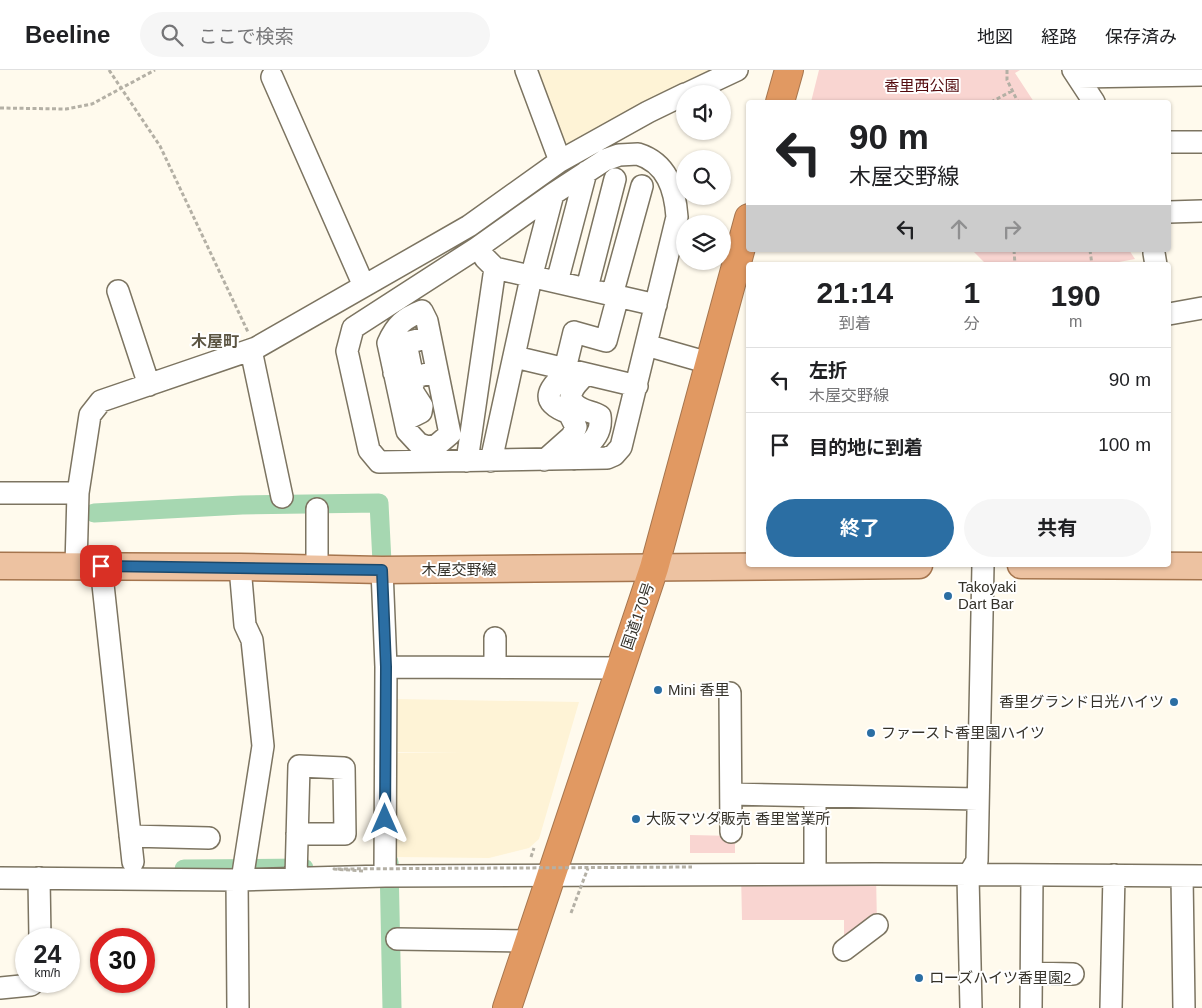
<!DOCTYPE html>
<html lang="ja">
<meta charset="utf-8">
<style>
:root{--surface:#fff;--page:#f6f6f6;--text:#202124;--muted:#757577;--line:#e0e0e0;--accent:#2b6ea3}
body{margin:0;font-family:Arial,"Noto Sans JP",sans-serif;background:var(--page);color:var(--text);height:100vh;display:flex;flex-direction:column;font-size:19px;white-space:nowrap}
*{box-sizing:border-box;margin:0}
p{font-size:16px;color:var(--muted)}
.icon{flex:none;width:28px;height:28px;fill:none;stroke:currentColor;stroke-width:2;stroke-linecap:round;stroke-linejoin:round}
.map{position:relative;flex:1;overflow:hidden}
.details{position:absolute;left:746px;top:192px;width:425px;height:305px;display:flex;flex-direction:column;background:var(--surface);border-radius:5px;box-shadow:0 1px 4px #0004}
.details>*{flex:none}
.banner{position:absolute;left:746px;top:30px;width:425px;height:152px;border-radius:5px;box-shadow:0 1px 4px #0004;background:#fff;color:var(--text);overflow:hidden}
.buttons{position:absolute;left:676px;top:15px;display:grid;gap:10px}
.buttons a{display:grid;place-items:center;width:55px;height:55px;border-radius:50%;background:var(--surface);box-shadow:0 1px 4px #0004;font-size:25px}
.speed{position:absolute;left:15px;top:858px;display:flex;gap:10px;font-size:25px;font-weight:700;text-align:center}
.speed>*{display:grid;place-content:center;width:65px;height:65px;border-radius:50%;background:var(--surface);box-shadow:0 1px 4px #0004;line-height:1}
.speed small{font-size:12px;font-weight:400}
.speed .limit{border:8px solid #d22;background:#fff;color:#111}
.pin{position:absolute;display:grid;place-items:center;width:42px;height:42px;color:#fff;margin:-21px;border-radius:10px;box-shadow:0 2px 8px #0006}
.me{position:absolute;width:55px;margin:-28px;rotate:0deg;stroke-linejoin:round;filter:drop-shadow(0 0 4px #0008)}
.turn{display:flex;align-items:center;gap:18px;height:105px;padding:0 20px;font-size:22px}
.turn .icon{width:65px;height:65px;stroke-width:2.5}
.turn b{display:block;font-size:35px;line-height:42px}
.lanes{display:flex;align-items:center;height:48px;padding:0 20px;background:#0003;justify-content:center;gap:25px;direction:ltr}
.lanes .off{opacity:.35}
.eta{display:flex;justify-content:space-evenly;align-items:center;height:85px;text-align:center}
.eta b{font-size:30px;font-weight:700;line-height:35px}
.primary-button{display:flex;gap:10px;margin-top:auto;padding:10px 20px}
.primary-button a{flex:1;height:58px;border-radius:30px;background:var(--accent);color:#fff;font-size:20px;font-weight:700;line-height:58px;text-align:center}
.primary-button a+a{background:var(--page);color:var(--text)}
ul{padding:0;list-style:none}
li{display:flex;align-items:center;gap:15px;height:65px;padding:0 20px;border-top:1px solid var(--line)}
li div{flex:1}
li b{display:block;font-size:19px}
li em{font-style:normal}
header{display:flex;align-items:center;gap:30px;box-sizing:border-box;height:70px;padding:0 25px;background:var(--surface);border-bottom:1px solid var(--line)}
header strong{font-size:24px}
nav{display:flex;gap:28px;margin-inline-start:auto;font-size:18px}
.search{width:350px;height:45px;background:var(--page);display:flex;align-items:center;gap:12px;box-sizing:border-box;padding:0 18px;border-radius:28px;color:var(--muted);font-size:19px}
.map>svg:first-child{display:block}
</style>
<header>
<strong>Beeline</strong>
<div class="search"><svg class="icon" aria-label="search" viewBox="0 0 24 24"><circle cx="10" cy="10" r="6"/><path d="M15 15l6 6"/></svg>ここで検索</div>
<nav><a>地図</a><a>経路</a><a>保存済み</a></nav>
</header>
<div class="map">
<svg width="1202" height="938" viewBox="0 0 1202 938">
<rect width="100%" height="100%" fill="#fffaed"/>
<path fill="#fef3d6" d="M 529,0 L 724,0 L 560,83 Z
M 394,629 L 579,632 L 539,769 L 529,778 L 489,788 L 397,787 L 395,683 L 461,682 L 395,682 Z"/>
<path fill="#f9d5d1" d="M 819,0 L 1020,0 L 1015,3 L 1034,32 L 811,32 Z
M 972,180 L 1129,180 L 1135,189 L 1103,195 L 987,195 Z
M 690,765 L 735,766 L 735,783 L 690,783 Z
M 741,803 L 876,804 L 877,855 L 844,880 L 844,850 L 742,850 Z"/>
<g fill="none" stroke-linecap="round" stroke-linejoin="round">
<path stroke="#a6d7b1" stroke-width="19" d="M 94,443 L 242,435 L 379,433 L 383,512
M 389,792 L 392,938
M 184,799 L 304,798"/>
<g stroke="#7c7461" stroke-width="24">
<path id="minor" d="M 526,0 L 560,91
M 1073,0 L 1094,32
M 272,7 L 364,216
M 1078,7 L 1202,5
M 686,24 L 737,0
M 1169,72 L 1202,72
M 638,84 C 667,93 675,119 677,147 L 621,377 L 614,385 L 607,388 L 379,392 L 369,380 L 347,281 L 353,258 L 477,178 L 553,124 L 605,90 L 619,85 Z
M 1169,142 L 1202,141
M 1154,183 L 1156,195
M 485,188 L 495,198 L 656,235
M 557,212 L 586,102
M 587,218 L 615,109
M 118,221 L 149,315
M 612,225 L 642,116
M 422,241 L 427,251 L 450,364 L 437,375 L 428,377 L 419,374 L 407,361 L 388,273 C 396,255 404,248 422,241 Z
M 1169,244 L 1202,238
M 646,275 L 709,293
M 251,280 L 282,427
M 515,287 L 637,316
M 565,299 L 574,262 L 606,271 L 618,226
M 394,303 L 411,298 L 406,273 L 430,267
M 405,350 L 421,342 L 422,336 L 411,319 L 416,307 L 437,301
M 574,389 C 587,375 603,367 600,346 C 594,342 588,342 582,339 C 560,328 576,314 586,304
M 545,390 L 572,366 L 576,357 L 569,343 C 536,331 550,317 569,300
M 467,391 L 495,198
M 491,391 L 531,208 L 553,124
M 0,423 L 78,423
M 317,439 L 317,498
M 76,496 L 78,423 L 90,345 L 101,331 L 256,278 L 469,156 L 560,91 L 648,42 L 685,24
M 101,496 L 133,792
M 240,497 L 245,555 L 252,570 L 263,676 L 242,810
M 382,500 L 386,597 L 385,806
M 386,597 L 621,598
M 495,597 L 495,568
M 730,623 L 731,762
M 731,724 L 978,729
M 130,766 L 209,768
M 815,804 L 815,726
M 1182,806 L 1184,938
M 0,808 L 237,810 L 385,806 L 876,804 L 1202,806
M 39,808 L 40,869
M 296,808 L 299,696 L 344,698 L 345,764 L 297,764
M 237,810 L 238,938
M 397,869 L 530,871
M 844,880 L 877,855
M 1031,903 L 1073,904
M 0,918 L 31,915 L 36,911
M 971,938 L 968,806 L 977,791 L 983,495
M 1031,938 L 1032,805
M 1111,938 L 1114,805"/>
</g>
<g stroke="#a5754e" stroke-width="29">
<path id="major" d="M 1021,495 L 1202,496
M 0,496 L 240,497 L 382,500 L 919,495"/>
</g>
<g stroke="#a5754e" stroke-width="30">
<path id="highway" d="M 780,32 L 789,0
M 507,938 L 654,498 L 749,148"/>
</g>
<path stroke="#b4b0a5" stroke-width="3" stroke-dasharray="4 2.5" stroke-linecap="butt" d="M 109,0 L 160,76 L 248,262
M 1007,0 L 1007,10 L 1018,32
M 991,32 L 1012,21
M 0,38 L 66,39 L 92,34 L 155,0
M 1014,180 L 1015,195
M 1090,180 L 1092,195
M 531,787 L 534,778"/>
<use href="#minor" stroke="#fff" stroke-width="21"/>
<use href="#major" stroke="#edc2a1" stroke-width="26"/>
<use href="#highway" stroke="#e19962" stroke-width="28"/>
<path stroke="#b4b0a5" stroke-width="3" stroke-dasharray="4 2.5" stroke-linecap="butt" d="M 363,801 L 334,799 L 692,797
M 571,843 L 588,798"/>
</g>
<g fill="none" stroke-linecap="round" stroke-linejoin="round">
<g stroke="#1c486a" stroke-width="12">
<path id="route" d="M 101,496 L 382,500 L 386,597 L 385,749"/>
</g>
<use href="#route" stroke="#2b6ea3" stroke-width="9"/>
</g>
<g fill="#2b6ea3" stroke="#fff" stroke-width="2">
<circle cx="948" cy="526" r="5"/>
<circle cx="658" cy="620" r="5"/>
<circle cx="1174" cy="632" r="5"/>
<circle cx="871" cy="663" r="5"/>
<circle cx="636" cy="749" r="5"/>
<circle cx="919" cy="908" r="5"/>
</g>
<g text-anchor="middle" stroke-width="4" stroke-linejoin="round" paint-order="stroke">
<g font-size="15" fill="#52090c" stroke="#fff">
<text x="922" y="21">香里西公園</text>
</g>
<g font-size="15" fill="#35322a" stroke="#fff">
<text x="459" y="505">木屋交野線</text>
<text transform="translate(638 546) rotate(-71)" y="5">国道170号</text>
</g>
<g font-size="15" fill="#35322a" stroke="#fff" text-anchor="start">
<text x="958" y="522">Takoyaki<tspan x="958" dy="17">Dart Bar</tspan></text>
<text x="668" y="625">Mini 香里</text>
<text x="1164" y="637" text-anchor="end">香里グランド日光ハイツ</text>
<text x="881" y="668">ファースト香里園ハイツ</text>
<text x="646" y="754">大阪マツダ販売 香里営業所</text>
<text x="929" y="913">ローズハイツ香里園2</text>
</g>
<g font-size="16" font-weight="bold" fill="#5b5442" stroke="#fff">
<text x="215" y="277">木屋町</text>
</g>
</g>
</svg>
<div class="buttons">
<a><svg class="icon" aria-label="sound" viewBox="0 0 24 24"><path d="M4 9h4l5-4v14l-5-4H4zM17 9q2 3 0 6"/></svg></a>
<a><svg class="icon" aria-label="search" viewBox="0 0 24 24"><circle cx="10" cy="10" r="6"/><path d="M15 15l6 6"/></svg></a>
<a><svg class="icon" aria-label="layers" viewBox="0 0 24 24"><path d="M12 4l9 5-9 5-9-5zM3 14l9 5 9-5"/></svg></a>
</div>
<div class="speed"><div>24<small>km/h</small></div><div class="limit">30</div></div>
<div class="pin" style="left:101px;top:496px;background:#d93025"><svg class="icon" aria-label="arrive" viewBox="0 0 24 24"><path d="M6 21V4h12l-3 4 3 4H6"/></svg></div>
<svg class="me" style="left:385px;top:749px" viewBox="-20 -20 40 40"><path d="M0-17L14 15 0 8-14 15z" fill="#2b6ea3" stroke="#fff" stroke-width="4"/></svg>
<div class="banner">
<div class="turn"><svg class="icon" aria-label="left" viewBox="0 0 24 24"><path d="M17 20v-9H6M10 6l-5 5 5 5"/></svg><div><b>90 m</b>木屋交野線</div></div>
<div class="lanes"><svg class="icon" aria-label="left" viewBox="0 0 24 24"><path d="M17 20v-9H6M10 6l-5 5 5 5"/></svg><svg class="icon off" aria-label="ahead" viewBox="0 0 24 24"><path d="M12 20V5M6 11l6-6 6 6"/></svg><svg class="icon off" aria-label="right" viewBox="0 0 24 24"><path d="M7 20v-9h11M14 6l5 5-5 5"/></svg></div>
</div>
<section class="details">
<div class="eta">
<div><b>21:14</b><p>到着</p></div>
<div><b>1</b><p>分</p></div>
<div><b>190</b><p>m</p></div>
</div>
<ul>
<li><svg class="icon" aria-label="left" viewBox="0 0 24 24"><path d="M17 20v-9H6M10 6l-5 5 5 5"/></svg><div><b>左折</b><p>木屋交野線</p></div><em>90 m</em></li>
<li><svg class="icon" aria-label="arrive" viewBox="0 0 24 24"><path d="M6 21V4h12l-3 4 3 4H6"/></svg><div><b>目的地に到着</b></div><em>100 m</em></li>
</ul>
<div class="primary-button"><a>終了</a><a>共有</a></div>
</section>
</div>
